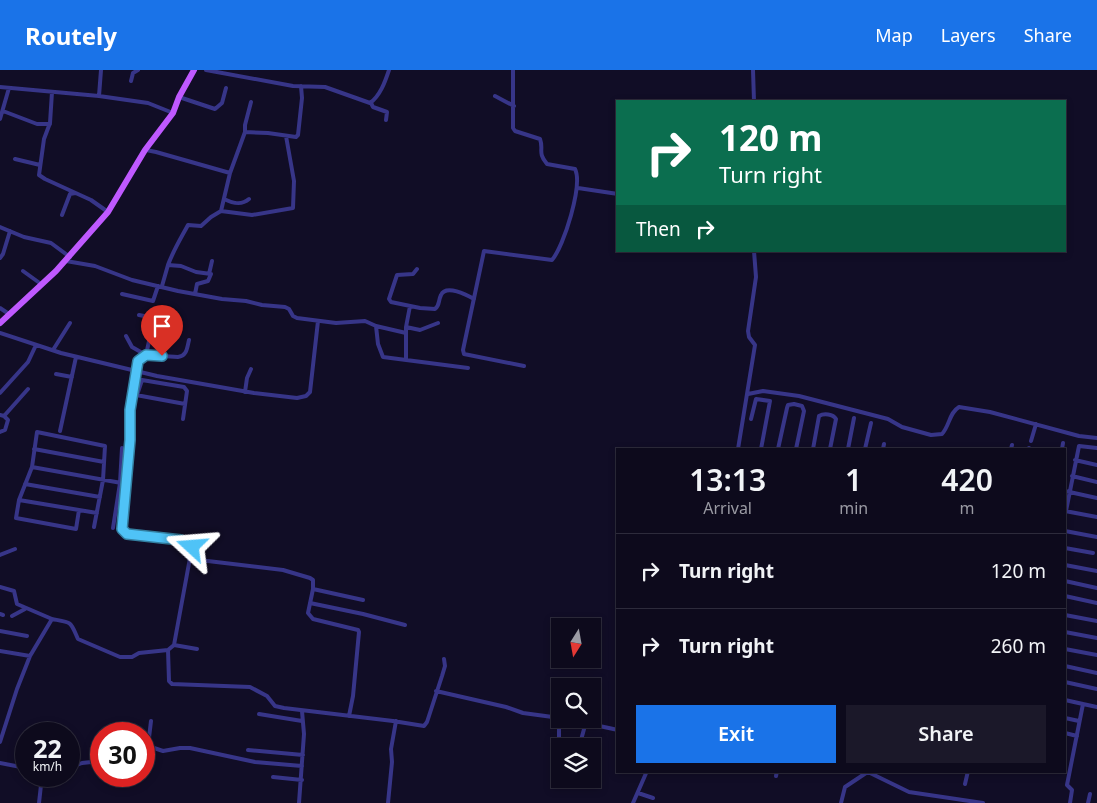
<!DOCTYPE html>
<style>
:root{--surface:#0d0a1c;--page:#1b1829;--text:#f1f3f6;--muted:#9a9aa3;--line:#2d2b3b;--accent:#1a73e8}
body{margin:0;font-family:"Noto Sans",sans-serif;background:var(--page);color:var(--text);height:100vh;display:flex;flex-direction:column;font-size:19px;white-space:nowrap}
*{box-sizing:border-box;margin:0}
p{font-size:16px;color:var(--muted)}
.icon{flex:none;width:28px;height:28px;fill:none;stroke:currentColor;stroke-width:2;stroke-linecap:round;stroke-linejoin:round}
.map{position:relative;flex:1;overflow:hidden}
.side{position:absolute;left:616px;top:378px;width:450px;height:325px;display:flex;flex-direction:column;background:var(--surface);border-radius:0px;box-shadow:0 2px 8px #0003,0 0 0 1px var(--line)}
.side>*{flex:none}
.guide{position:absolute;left:616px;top:30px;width:450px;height:152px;border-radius:0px;box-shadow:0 2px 8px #0003,0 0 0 1px var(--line);background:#0b6e4f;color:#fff;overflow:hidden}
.needle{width:32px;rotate:191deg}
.fabs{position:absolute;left:551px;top:548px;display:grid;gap:10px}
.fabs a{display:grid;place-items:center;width:50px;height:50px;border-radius:0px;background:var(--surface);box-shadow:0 2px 8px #0003,0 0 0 1px var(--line);font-size:25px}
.speed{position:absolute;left:15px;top:652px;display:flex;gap:10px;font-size:25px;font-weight:700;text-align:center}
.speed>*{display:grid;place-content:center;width:65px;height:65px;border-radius:50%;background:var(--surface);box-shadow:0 2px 8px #0003,0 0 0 1px var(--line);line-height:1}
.speed small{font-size:12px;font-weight:400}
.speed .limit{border:8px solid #d22;background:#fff;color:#111}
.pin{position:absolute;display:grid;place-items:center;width:42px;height:42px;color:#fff;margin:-51px -21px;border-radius:50% 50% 50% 0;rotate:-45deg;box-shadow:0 0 5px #0007}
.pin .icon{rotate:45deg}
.me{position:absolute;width:55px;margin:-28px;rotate:289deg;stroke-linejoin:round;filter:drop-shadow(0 0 4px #0008)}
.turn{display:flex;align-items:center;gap:18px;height:105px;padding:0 20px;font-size:22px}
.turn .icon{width:65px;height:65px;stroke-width:2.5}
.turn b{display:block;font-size:35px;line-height:42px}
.then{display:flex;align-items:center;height:48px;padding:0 20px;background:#0003;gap:10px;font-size:19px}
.eta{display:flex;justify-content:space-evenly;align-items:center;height:85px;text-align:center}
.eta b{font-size:30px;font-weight:600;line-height:35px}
.primary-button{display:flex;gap:10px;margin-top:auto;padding:10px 20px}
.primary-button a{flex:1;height:58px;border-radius:0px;background:var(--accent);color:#fff;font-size:20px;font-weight:600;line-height:58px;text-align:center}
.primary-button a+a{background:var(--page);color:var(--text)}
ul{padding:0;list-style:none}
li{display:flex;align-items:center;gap:15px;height:75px;padding:0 20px;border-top:1px solid var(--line)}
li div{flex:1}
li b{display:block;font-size:19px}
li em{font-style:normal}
header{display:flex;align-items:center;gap:30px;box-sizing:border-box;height:70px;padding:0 25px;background:var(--accent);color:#fff}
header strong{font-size:24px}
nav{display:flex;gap:28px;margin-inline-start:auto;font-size:18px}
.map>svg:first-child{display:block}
</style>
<header>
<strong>Routely</strong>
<nav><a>Map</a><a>Layers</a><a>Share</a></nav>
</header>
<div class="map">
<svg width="1097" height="733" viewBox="0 0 1097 733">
<rect width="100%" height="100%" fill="#110d26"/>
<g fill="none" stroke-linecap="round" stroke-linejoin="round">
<path stroke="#373588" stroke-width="4" d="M 206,0 L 293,16 L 325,17 L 370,33 C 380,26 385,12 389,0
M 513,0 L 513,58 L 515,61 L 540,69 C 544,80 537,82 547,94 L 575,99 C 583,115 564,176 552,190 L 484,181 L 463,280 L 464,284 L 524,296
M 753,0 L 754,31
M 131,11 L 133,3 L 138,0
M 0,17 L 99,26 L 148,33 L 173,43
M 52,22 L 50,53 L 44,69 L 39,105 L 45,109 L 91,130 L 108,142
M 99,26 L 101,0
M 495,26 L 514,36
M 179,27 L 215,39 L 222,33 L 226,18
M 371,33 L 373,37 L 387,42 L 386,50
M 3,41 L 37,54 L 50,54
M 0,49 L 9,18
M 245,62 L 268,63 L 296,67 L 298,65 L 302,28 L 301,16
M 146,80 L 156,82 L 230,103
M 15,89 L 40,95
M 578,118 L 618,124
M 224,129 C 232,133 241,136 249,129
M 221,141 L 252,145 L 293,138 L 294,111 L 286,66
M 62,145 L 70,124 L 75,123
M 0,157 L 24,167 L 51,173 L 70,187
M 0,188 L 3,184 L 10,161
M 66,191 L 95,196 L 132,210 L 178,221 L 222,229 L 246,231 L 262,235 L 285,237 L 289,239 L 293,246 L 297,248 L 336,253 L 365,251 L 376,256 L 406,263
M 168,195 C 173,181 181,168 188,155 L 201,156 L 211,147 L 221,141 L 230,103 L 245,62 L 245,55 L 251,32
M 417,199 L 413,204 L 397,205 L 389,229 L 391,232 L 420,238 L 435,239 C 440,235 438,231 441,225 C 446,214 467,225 474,229
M 23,201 L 41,214
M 209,204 L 212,191
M 162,216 L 168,195 L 181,196 L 196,202 L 211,204 L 208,211 L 197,214 L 195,224
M 122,224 L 153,231 L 158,216
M 0,238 L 9,244
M 139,245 L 154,248 L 146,285 L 138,291 L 130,340 L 130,370 L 122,459 L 127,464 L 181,470 L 189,473 L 192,477 L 174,575 L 168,580 L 169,611 L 172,614 L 250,617 L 267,626 L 275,636 L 284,638 L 393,651 L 424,656 L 427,652 L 442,606 L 445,596 L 444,589
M 376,256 L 378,274 L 383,287 L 468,298
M 406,257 L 420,260 L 438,253
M 0,263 L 61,283 L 157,306 L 254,323 L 297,328 L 306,326 L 310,322 L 318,251
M 126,266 L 132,277 L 146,285 L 178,287 C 187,286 187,278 189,270
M 150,269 L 168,273
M 53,280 L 70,253
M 406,289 L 406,257 L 410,236
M 56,304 L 72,307
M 245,322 L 247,308 L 251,299
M 0,323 L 28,292 L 36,275
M 748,324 L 763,321 L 799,326 L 888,349 L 902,357 L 931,365 L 942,364 C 950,355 949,343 959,337 L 990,342 L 1079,366 L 1097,368
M 136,325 L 185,334
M 137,325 L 142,310 L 184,317 L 187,321 L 183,349
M 0,345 L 4,346 L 8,350 L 5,360 L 0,362
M 4,346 L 28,319
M 751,349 L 756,329 L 770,331 L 761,379
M 60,361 L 76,287
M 1031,371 L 1036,354
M 34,379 L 104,392
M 738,379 L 755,275 L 749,267 L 748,261 L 756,207 L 754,181
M 778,379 L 787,338 L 788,335 L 794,334 L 802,336 L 804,341 L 796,379
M 813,379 L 819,346 C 824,343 833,344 836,349 L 830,379
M 848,379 L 854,348
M 865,379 L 871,353
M 883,379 L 884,374
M 1011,379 L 1012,375
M 1028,379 L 1029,378
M 1062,379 L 1063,373
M 1075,390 L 1097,395
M 32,397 L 127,414
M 1072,406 L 1097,412
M 25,414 L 100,427
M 1065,421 L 1097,428
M 19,430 L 79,440 L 76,459 L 16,448 L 19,430 L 32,397 L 37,362 L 105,376 L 103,410 L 94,457
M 79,440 L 97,443
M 1065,441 L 1097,447
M 1066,441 L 1079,376 L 1097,378
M 113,458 L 120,413 L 122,378
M 1065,461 L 1097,467
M 1065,478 L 1093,483
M 0,485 L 15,479
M 191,489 L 283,500 L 310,508 L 313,510 L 313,519
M 1065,495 L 1097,501
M 1065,511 L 1097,518
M 0,517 L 14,521 L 17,534 L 52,549 L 30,586 L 17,619 L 0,672
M 1065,526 L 1097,533
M 310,533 L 363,544 L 405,555
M 0,544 L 3,545
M 1065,545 L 1097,551
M 12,546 L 25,539
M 52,549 C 73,553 70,551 78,569 L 120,587 L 132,587 L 139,583 L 168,580
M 0,561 L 27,566
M 1065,562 L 1097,568
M 174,575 L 197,579
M 1065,579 L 1097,585
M 0,581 L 30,586
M 1065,596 L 1097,603
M 1065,612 L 1097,619
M 436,621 L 506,637 L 523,643 L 560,648
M 1065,630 L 1083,634
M 259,644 L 302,651
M 349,646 L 353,626 L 359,562 L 358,560 L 313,549 L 308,543 L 313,519 L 363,530
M 1065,648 L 1079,651
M 567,649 L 618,660
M 1065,663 L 1077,666
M 559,668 L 559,647
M 148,676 L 151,651
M 583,676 L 581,670 L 586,652
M 144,678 L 148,676 L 163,681 L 180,678 L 190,678 L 255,692 L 302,696
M 248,680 L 303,685
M 592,682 L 593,682
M 0,693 L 26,698
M 69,698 L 82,693 L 101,691
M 866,701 L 909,722 L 983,733
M 776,706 L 777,701
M 273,707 L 302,710
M 965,714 L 968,701
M 638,723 L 653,728
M 39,733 L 42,706
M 299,733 L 304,664 L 302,641
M 388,733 L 392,692 L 391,679 L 396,651
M 633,733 L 647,701
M 841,733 L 845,717 L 869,701
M 1070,733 L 1072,720 L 1067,715 L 1083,634 L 1097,637
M 1088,733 L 1090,724"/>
<path stroke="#bf59ff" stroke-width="6" d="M 0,253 L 56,201 L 108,142 L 145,80 L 173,43 L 179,27 L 194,0"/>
</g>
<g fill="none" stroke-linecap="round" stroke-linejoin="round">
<g stroke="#337fa1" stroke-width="12">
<path id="route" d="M 162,286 L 146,285 L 138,291 L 130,340 L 130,370 L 122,459 L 127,464 L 181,470 L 189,473 L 192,477"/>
</g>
<use href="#route" stroke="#4fc3f7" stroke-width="9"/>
</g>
</svg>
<div class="fabs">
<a><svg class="needle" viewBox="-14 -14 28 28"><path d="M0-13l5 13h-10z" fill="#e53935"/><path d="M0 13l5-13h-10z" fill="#9a9aa3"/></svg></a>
<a><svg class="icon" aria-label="search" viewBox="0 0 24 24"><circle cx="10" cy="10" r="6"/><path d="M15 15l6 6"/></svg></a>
<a><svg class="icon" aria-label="layers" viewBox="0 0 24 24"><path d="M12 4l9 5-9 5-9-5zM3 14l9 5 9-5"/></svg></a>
</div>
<div class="speed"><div>22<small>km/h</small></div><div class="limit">30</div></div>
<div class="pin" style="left:162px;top:286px;background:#d93025"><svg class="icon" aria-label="arrive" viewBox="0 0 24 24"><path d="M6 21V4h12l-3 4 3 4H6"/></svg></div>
<svg class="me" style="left:192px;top:477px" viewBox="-20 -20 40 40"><path d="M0-17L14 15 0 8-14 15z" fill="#4fc3f7" stroke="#fff" stroke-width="4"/></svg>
<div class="guide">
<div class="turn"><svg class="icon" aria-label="right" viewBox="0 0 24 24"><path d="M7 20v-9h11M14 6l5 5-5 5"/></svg><div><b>120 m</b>Turn right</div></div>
<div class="then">Then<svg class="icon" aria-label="right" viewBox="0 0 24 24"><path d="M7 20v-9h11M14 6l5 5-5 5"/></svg></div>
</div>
<section class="side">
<div class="eta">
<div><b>13:13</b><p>Arrival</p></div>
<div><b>1</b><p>min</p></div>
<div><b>420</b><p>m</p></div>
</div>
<ul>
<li><svg class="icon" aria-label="right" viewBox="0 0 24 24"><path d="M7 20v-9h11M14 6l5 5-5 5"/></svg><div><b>Turn right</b></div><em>120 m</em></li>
<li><svg class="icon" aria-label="right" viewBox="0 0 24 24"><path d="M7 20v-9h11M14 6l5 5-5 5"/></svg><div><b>Turn right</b></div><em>260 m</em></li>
</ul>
<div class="primary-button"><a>Exit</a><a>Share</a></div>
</section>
</div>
